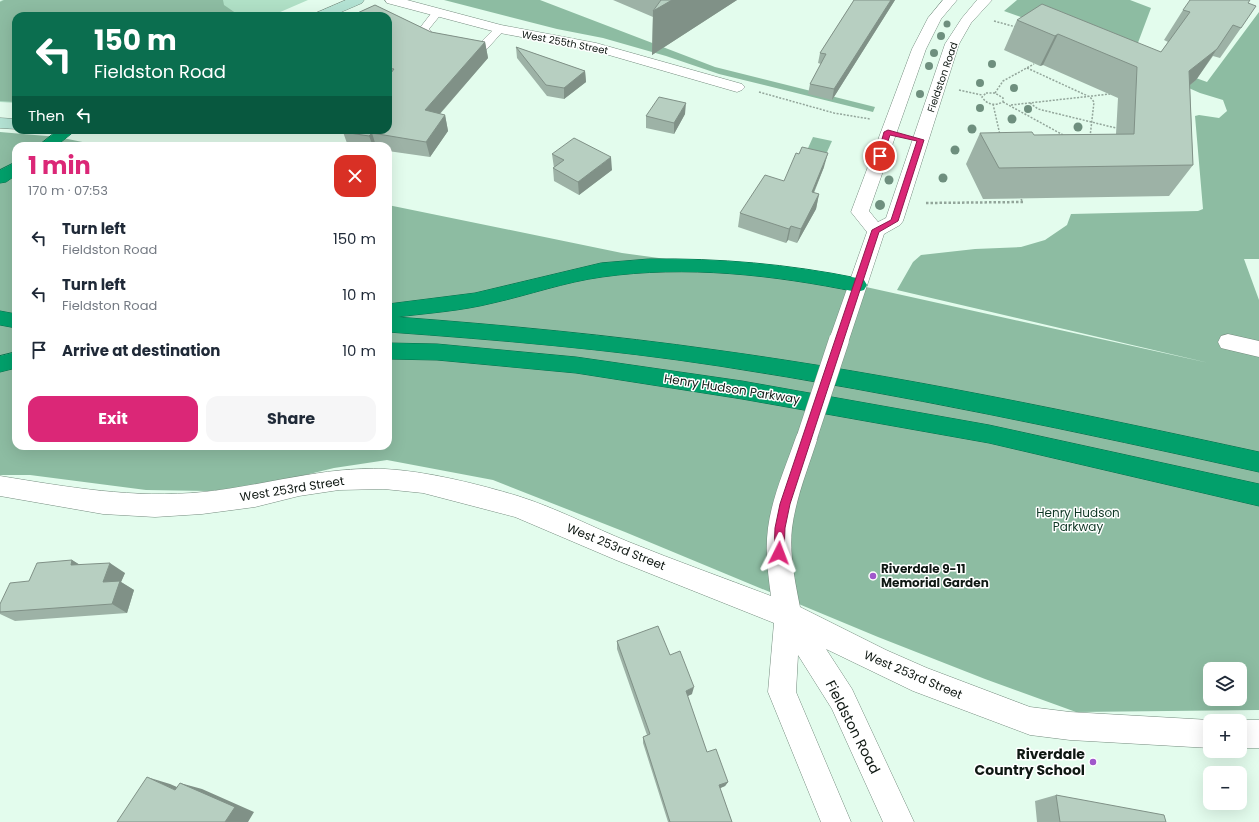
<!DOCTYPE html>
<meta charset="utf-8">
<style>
:root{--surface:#fff;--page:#f6f6f7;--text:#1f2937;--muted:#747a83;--accent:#db2777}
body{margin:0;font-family:Poppins,sans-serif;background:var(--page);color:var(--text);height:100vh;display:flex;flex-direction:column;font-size:15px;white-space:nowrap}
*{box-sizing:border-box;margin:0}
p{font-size:13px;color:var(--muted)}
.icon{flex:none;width:22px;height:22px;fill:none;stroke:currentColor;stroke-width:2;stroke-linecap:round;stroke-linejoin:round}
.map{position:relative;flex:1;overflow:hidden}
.sheet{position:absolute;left:12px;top:142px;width:380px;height:308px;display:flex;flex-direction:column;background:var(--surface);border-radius:12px;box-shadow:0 4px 16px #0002}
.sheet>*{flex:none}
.hud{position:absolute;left:12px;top:12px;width:380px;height:122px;border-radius:12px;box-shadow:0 4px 16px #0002;background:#0b6e4f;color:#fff;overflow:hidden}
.controls{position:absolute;left:1203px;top:662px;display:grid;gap:8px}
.controls a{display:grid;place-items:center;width:44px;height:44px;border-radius:8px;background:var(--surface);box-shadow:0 4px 16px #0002;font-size:20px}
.pin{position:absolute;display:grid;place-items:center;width:34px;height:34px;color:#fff;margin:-17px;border:2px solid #fff;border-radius:50%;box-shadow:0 1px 4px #0007}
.me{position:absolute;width:44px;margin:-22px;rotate:3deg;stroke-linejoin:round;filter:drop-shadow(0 0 3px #0008)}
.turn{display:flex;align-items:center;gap:14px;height:84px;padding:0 16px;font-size:18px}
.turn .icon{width:52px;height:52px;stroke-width:2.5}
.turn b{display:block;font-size:28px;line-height:34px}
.then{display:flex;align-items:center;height:38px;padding:0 16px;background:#0003;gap:8px;font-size:15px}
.round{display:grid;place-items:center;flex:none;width:42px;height:42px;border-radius:12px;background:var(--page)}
.headline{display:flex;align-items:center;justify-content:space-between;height:68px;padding:0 16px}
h1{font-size:24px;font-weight:700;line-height:30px;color:var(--accent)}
.cta{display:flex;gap:8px;margin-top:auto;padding:8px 16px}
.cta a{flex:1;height:46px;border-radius:12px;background:var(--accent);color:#fff;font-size:16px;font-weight:700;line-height:46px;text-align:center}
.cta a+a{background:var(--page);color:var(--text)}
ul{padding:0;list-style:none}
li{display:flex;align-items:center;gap:12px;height:56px;padding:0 16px}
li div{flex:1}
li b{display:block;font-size:15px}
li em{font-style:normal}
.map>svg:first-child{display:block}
</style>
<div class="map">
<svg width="1259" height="822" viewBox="0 0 1259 822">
<rect width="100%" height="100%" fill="#e3fced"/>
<path fill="#b0e0c6" d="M 3,0 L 308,0 L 271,16 L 16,16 L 16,103 L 0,102 L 0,1 Z"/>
<path fill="#8dbca2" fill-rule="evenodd" d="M 4,0 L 223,0 L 224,5 L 240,16 L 16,16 L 16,102 L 0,101 L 0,2 Z
M 444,0 L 540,0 L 715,67 L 875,107 L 873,112 L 719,74 L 666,56 L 603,38 L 557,29 Z
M 1017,0 L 1130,0 L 1151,8 L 1136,48 L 1146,60 L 1207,82 L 1259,12 L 1259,259 L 1244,259 L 1259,300 L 1259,710 L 1076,712 L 985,679 L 878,637 L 625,532 L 493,480 L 387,460 L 334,468 L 264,485 L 209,491 L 146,490 L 30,475 L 0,475 L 0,132 L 58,137 L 102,146 L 16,146 L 16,446 L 388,446 L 388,205 L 622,253 L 857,285 L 1209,363 L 897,290 L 913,262 L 921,255 L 975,249 L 1021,247 L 1045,240 L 1067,225 L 1071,214 L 1198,211 L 1203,209 L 1195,116 L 1199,115 L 1219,118 L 1227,111 L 1223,100 L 1200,93 L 1065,33 L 1004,11 ZM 1210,669 L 1240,669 L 1240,699 L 1210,699 Z"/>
<path fill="#8fbea5" d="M 813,137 L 832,141 L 823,161 L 804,157 Z"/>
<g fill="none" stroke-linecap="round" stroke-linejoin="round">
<g stroke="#758c7f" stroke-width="1">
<path id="lane" d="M 437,10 L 442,13 L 429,29 L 436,36 L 480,43 L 496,27 L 504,27 L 505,29 L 487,49 L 483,50 L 429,41 L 422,36 L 419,29 L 433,11 Z"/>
</g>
<g stroke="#758c7f" stroke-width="1">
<path id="street" d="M 385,0 L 407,0 L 501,25 L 596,43 L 742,84 L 745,87 L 742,90 L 737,92 L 595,51 L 500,33 L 387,3 Z
M 943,0 L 957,0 L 941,19 L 926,49 L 869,211 L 878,222 L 886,218 L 945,44 L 962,18 L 977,0 L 992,0 L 971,23 L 959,44 L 903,221 L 900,225 L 884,234 L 849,340 L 846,346 L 839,348 L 832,346 L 829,340 L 867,232 L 851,212 L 912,49 L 928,18 Z
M 1228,334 L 1259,341 L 1259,357 L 1221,348 L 1218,342 L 1221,336 Z
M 807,428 L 815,430 L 818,437 C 809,466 796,497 792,528 C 789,554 795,581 800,607 L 886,650 L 927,668 L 1030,707 L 1070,712 L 1210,720 L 1214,721 L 1210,721 L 1210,748 L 1070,740 L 1030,735 L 913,691 L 826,649 L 852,689 L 914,822 L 883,822 L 832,709 L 798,655 L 796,692 L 851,822 L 821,822 L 768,692 L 774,623 L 616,560 L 515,517 L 423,493 L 384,489 L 339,490 L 299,496 L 255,507 L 202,514 L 155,517 L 103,514 L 0,496 L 0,476 C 68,487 134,499 203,492 C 264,486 323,466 385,469 C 426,471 478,484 518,496 C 556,508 592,527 629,542 C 676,561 724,578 771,596 C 768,574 765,551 768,528 C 772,497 786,466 796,437 L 799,430 Z
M 1240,720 L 1259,720 L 1259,748 L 1240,748 L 1240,721 L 1236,721 Z"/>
</g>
<g stroke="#758c7f" stroke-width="1">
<path id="secondary" d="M 346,0 L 364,0 L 362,3 L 332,16 L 314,16 L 316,13 Z
M 0,118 L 16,119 L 16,129 L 0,128 Z"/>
</g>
<g stroke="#07704c" stroke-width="1">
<path id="highway" d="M 58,130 L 76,130 L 56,146 L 38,146 Z
M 16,162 L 16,175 L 6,182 L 0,183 L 0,170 Z
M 649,259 C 719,258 788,264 857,278 L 864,280 L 867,285 L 864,290 L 857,292 C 774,275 686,265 602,277 C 565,282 529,295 493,303 C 461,311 429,313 397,317 C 504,325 610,335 716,350 C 898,375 1079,413 1259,452 L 1259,472 C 1080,432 900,394 719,366 C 609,349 499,340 388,332 L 388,304 L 475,293 L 601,263 Z
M 0,311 L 16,314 L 16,328 L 0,325 Z
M 388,343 L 437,344 L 576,357 L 742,381 L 989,425 L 1259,484 L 1259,506 L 989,443 L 742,399 L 576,373 L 437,360 L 388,359 Z
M 16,352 L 16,368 L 0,372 L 0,356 Z"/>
</g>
<path stroke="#92a59a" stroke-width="1.5" stroke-dasharray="2 1.5" stroke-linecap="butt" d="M 994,21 L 1016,27
M 1027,68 L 1090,97 L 1094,102 L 1090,137
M 959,90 L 982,95
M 759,92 L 834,113 L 870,119
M 986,93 L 995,93 L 1003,98 L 1003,102 C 995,106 987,105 982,97 Z
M 995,93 L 1003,81 L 1034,64
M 1003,102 L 1065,136
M 1030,103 L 1038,109 L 1116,128
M 993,104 L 1000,135
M 1011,105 L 1110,94
M 1021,199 L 1022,201"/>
<path stroke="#92a59a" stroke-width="2.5" stroke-dasharray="2.5 2" stroke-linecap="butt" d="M 926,203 L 1023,202 L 1022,200"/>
<use href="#lane" fill="#fff" fill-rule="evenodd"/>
<use href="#street" fill="#fff" fill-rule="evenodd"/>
<use href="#secondary" fill="#b3e2d3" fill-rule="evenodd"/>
<use href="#highway" fill="#02a06b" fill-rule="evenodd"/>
<g stroke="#758c7f" stroke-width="21" stroke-linecap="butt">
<path id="street-bridge" d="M 807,437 L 839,340"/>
</g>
<use href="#street-bridge" stroke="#fff" stroke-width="20"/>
</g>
<g fill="#6e8f7e">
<circle cx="947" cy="24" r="3.5"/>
<circle cx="941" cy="36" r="4"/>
<circle cx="934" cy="53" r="4"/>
<circle cx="992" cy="64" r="4"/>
<circle cx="929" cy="66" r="4"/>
<circle cx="980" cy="83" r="4"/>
<circle cx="1014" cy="88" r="4"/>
<circle cx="920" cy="94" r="4"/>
<circle cx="980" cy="108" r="4"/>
<circle cx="1028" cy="109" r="4"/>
<circle cx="1012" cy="119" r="4.5"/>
<circle cx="1078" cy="127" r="4.5"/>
<circle cx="972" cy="129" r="4.5"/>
<circle cx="955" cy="150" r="4.5"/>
<circle cx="943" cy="178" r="4.5"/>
<circle cx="889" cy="180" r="4.5"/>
<circle cx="880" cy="205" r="5"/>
</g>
<path fill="#9db2a6" d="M 613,0 L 737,0 L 652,55 L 653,17 Z
M 854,0 L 895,0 L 832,100 L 808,94 L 810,84 L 821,64 L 818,63 L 820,53 Z
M 1248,3 L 1241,28 L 1220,58 L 1213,56 L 1196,80 L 1190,85 L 1193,165 L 1169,196 L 983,199 L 966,164 L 980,133 L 1034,135 L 1116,134 L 1118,98 L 1043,65 L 1040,66 L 1004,50 L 1017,20 L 1161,52 L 1168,42 L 1164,40 L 1183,10 Z
M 375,5 L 431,32 L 485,42 L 488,58 L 440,114 L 445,115 L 448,131 L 430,157 L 388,151 L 388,146 L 348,146 L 343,132 L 344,130 L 388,130 L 388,16 L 346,16 L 350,14 L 353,15 Z
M 516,47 L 585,71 L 586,82 L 564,99 L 547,96 L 517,58 Z
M 685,114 L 674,134 L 646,128 L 646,116 Z
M 552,154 L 612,170 L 579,195 L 554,181 L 553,168 L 554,168 Z
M 824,167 L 814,193 L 819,194 L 816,209 L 797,243 L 788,240 L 786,243 L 738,227 L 740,213 L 784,181 Z
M 72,560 L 80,565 L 125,573 L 121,582 L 134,590 L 127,613 L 15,621 L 0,614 L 0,604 L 29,581 Z
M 617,641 L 670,655 L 692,694 L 687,696 L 707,752 L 728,782 L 725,786 L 720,788 L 732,822 L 668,822 L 643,743 L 643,737 L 647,735 L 617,649 Z
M 1056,795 L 1166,822 L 1037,822 L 1035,801 Z"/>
<path fill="#809187" d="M 662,0 L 737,0 L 652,55 L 653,11 Z
M 891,0 L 895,0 L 832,100 L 834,89 Z
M 1058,34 L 1043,65 L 1040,66 L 1055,36 Z
M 485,42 L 488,58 L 429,126 L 425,110 Z
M 1217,49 L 1196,80 L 1169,102 L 1189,71 Z
M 585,71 L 586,82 L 564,99 L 564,88 Z
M 686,103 L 685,114 L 674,134 L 674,123 Z
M 445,115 L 448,131 L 430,157 L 426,142 Z
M 372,133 L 376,146 L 373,146 L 369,136 Z
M 828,153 L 824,167 L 808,206 L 812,192 Z
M 611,157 L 612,170 L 579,195 L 578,182 Z
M 819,194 L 816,209 L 797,243 L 801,229 Z
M 791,226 L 788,240 L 786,243 L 789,229 Z
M 72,560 L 88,570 L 71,565 Z
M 110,563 L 125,573 L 121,582 L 134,590 L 127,613 L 112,604 L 103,582 Z
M 694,687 L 692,694 L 684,698 L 686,691 Z
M 147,777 L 170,784 L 198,796 L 175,790 Z
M 728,782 L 725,786 L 716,790 L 719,785 Z
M 180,783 L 202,789 L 254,812 L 248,822 L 225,822 Z"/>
<path fill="#b7cfc1" stroke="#809187" d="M 661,0 L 672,0 L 653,11 Z
M 854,0 L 891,0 L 834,89 L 810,84 L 826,54 L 820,53 Z
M 1190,0 L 1250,0 L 1248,3 L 1256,6 L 1241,28 L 1233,25 L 1217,49 L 1189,71 L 1193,165 L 999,168 L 980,133 L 1032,132 L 1034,135 L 1134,134 L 1137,67 L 1058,34 L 1055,36 L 1017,20 L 1042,4 L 1161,52 L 1190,12 L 1183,10 Z
M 375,5 L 431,32 L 485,42 L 425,110 L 445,115 L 426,142 L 372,133 L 369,136 L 343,132 L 344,130 L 388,130 L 388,77 L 394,69 L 388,68 L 388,16 L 346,16 L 350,14 L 353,15 Z
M 516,47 L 585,71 L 564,88 L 546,85 Z
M 659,97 L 686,103 L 674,123 L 646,116 Z
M 574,138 L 611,157 L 578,182 L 553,168 L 564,160 L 552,154 Z
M 802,147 L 828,153 L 812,192 L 819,194 L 801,229 L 791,226 L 789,229 L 740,213 L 765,175 L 784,181 L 796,153 L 799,154 Z
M 72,560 L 71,565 L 110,563 L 103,582 L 120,581 L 112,604 L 0,612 L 0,604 L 10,583 L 29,581 L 37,563 Z
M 658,626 L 670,655 L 680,651 L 694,687 L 686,691 L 707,752 L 716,749 L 728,782 L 719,785 L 732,822 L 670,822 L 643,737 L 650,734 L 617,641 Z
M 147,777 L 175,790 L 180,783 L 235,807 L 225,822 L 117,822 Z
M 1056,795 L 1164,815 L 1166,822 L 1060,822 Z"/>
<path fill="#db2777" stroke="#8e194d" d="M 888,130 L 924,140 L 898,221 L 879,232 L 790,504 L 785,528 L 784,553 L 783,556 L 779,557 L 775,556 L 774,553 L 775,528 L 780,504 L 872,230 L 891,220 L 917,141 L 890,135 L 883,156 L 877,157 L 884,132 Z"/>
<g fill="#a057cb" stroke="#fff" stroke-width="1.5">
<circle cx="873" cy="576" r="4"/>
<circle cx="1093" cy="762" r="4"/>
</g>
<g text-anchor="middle" stroke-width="3" stroke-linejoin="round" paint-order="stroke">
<g font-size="10" fill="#0f1813" stroke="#fff">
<text transform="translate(565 42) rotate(11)" y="4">West 255th Street</text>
<text transform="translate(942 77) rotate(-71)" y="4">Fieldston Road</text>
</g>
<g font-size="12" fill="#0f1813" stroke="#fff">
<text transform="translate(732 389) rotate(9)" y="4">Henry Hudson Parkway</text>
<text transform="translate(292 489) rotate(-9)" y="4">West 253rd Street</text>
<text transform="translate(616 547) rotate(22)" y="4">West 253rd Street</text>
<text transform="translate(913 675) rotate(23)" y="4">West 253rd Street</text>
</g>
<g font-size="12" fill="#0e3624" stroke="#fff">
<text x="1078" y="517">Henry Hudson<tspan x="1078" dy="14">Parkway</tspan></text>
</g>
<g font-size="12" font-weight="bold" fill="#0f1813" stroke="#fff" text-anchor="start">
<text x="881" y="573">Riverdale 9-11<tspan x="881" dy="14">Memorial Garden</tspan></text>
</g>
<g font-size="14" fill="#0f1813" stroke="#fff">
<text transform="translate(853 727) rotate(63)" y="5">Fieldston Road</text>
</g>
<g font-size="14" font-weight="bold" fill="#0f1813" stroke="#fff" text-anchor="end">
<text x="1085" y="759">Riverdale<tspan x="1085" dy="16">Country School</tspan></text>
</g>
</g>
</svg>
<div class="controls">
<a><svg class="icon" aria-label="layers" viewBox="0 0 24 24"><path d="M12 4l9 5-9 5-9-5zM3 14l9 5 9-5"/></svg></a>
<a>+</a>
<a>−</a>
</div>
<div class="pin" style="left:880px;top:156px;background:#d93025"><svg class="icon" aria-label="arrive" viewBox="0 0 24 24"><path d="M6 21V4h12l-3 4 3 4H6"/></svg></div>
<svg class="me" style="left:779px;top:553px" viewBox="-20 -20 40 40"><path d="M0-17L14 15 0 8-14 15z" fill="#db2777" stroke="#fff" stroke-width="4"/></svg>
<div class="hud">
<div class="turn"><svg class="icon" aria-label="left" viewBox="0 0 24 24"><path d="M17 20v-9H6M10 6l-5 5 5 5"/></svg><div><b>150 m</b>Fieldston Road</div></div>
<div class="then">Then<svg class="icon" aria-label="left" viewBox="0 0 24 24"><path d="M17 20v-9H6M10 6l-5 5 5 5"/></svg></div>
</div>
<section class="sheet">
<div class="headline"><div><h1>1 min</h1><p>170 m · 07:53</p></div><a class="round" style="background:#d93025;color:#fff"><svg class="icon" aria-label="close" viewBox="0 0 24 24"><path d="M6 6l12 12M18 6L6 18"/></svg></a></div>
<ul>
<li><svg class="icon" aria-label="left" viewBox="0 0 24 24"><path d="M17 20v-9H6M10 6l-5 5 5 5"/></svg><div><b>Turn left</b><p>Fieldston Road</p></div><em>150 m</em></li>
<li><svg class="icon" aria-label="left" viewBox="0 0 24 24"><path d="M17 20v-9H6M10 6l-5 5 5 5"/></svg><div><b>Turn left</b><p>Fieldston Road</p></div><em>10 m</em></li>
<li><svg class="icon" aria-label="arrive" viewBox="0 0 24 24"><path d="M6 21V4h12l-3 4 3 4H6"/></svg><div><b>Arrive at destination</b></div><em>10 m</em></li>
</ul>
<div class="cta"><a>Exit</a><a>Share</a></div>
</section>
</div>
